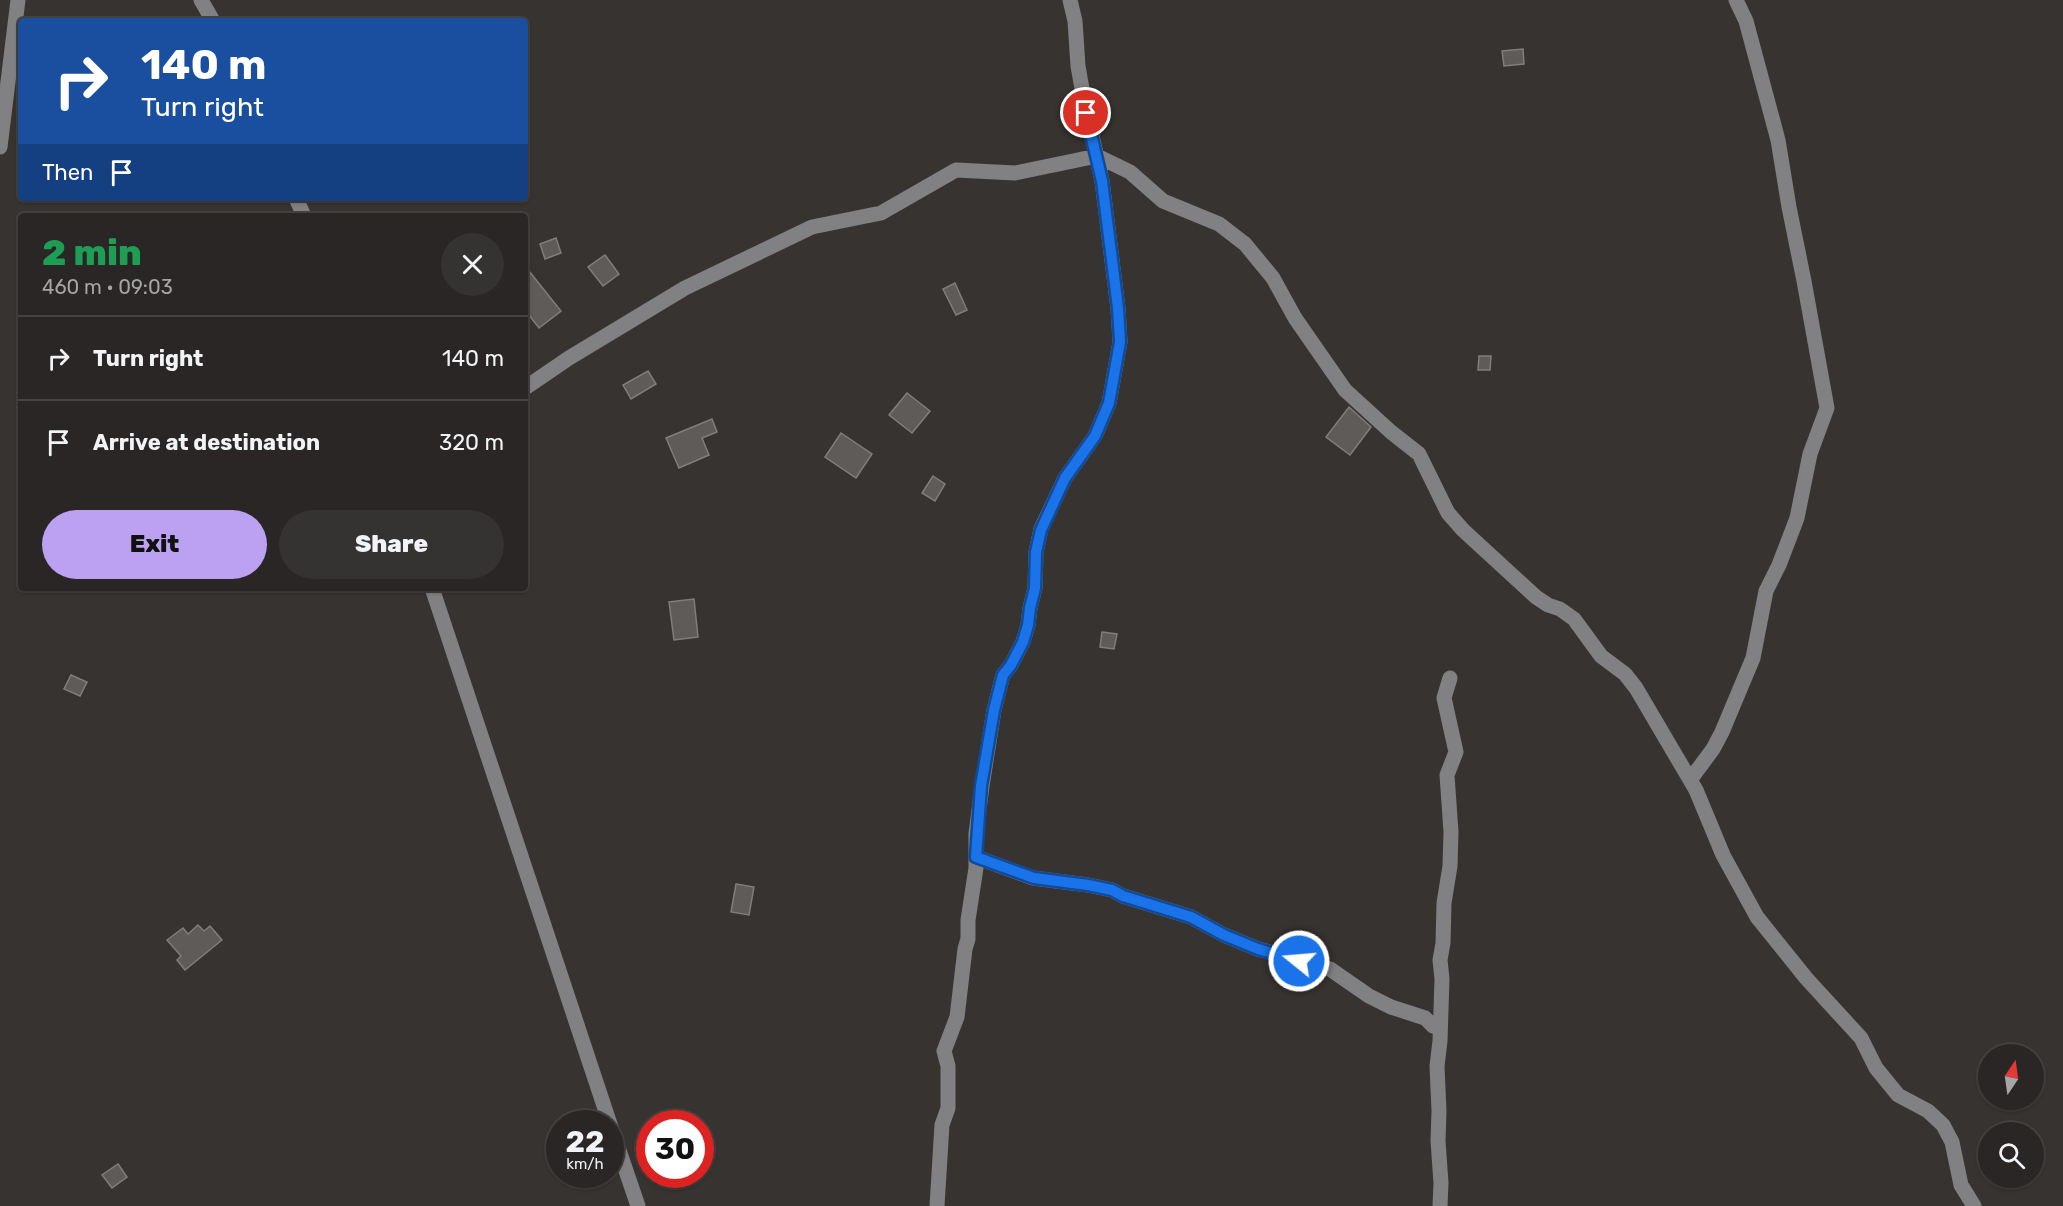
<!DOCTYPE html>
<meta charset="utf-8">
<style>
:root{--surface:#292625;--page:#353232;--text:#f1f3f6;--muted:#a5a5a7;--line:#454342;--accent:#bca0f2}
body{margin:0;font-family:Rubik,sans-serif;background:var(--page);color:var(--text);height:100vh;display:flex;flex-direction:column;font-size:22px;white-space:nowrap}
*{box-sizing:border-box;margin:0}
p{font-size:20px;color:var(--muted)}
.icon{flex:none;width:33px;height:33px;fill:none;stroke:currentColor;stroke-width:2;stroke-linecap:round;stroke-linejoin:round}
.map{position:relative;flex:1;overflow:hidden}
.panel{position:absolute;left:18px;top:213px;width:510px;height:378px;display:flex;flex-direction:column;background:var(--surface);border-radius:6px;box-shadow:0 2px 4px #0004,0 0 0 2px var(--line)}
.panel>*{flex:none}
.top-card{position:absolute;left:18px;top:18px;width:510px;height:183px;border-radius:6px;box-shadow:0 2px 4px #0004,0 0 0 2px var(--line);background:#1a4fa0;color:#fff;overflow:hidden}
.needle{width:39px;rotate:13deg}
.fabs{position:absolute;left:1978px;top:1044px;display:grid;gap:12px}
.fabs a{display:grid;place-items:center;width:66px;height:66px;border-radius:50%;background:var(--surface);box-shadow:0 2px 4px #0004,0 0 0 2px var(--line);font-size:30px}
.speed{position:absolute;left:546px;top:1110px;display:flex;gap:12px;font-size:30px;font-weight:700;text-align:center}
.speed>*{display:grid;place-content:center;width:78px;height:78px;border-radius:50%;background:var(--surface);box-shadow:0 2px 4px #0004,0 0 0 2px var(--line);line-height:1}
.speed small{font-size:15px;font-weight:400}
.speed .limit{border:9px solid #d22;background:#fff;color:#111}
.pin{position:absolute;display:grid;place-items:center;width:51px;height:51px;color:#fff;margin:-26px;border:3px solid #fff;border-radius:50%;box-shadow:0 2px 6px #0007}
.me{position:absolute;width:66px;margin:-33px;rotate:287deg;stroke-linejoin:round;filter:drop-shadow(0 0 4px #0008)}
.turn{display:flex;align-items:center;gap:21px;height:126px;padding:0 24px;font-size:27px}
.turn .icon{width:78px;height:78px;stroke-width:2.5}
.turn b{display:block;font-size:42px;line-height:51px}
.then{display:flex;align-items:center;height:57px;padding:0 24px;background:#0003;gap:12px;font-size:22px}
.round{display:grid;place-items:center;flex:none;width:63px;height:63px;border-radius:32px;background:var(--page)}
.head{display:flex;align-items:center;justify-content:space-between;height:102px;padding:0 24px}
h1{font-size:36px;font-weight:800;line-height:45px;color:#1e9e55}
.primary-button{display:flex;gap:12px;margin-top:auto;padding:12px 24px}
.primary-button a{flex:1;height:69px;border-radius:36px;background:var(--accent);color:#111;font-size:24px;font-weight:800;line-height:69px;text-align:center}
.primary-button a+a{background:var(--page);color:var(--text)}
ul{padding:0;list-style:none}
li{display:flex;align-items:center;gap:18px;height:84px;padding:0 24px;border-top:2px solid var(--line)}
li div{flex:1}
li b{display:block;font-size:22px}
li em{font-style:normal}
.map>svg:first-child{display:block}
</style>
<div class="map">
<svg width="2063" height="1206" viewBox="0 0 2063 1206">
<rect width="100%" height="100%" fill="#373331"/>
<path fill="#5f5b58" stroke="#817d7a" stroke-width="1.5" d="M 1523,49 L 1524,64 L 1504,66 L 1502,51 Z
M 556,238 L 561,253 L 545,259 L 540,244 Z
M 605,255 L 619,274 L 603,286 L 588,267 Z
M 525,266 L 561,311 L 539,328 L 525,310 Z
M 955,283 L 967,310 L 956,315 L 943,289 Z
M 1479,356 L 1491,356 L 1490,370 L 1478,370 Z
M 648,371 L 656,384 L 631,399 L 623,385 Z
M 907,393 L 930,411 L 912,433 L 889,415 Z
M 1349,407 L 1371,427 L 1350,455 L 1326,437 Z
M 712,419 L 717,432 L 702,438 L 709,455 L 679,468 L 666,438 Z
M 841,433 L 872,454 L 856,478 L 825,457 Z
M 933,476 L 945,484 L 935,501 L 922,493 Z
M 694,599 L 698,637 L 674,640 L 669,602 Z
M 1102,632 L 1117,634 L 1114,649 L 1100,647 Z
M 71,675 L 87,682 L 80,696 L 64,689 Z
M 736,884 L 754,887 L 749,915 L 731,912 Z
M 198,925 L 204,931 L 210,926 L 222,940 L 185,970 L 177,960 L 181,956 L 167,940 L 183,928 L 188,934 Z
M 118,1164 L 127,1177 L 112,1188 L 102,1175 Z"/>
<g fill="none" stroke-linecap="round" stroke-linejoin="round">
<path stroke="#818082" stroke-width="15" d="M 201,0 L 213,21
M 0,147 L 18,0
M 296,198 L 304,216
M 525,388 L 569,358 L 685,288 L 812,227 L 881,213 L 956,170 L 1015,173 L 1097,156 L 1130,172 L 1163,201 L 1219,224 L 1245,244 L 1273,278 L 1295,318 L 1345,390 L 1391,432 L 1419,454 L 1448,513 L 1463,530 L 1536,597 L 1548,605 L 1560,609 L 1574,619 L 1601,656 L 1625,674 L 1636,688 L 1696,790 L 1723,855 L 1757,917 L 1806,978 L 1861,1038 L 1876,1068 L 1898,1095 L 1928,1111 L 1943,1125 L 1952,1142 L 1961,1185 L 1974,1206
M 432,588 L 610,1124
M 1690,780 L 1713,749 L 1722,732 L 1753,658 L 1766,591 L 1779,565 L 1797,518 L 1810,454 L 1827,408 L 1804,281 L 1789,207 L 1778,140 L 1746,21 L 1736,0
M 976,857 L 1033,878 L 1088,885 L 1112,890 L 1123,896 L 1191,917 L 1224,935 L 1258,949 L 1330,969 L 1369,996 L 1391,1007 L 1425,1018 L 1433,1026 L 1440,1028
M 610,1124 L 638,1206
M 937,1206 L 942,1125 L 948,1108 L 948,1066 L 944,1051 L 957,1017 L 965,949 L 968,939 L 968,920 L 976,868 L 976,834 L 982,786 L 994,710 L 1003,675 L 1011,665 L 1023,642 L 1028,625 L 1030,608 L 1035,588 L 1036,552 L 1041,529 L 1065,478 L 1095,436 L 1109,403 L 1120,342 L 1118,308 L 1102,181 L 1084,100 L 1078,66 L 1075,21 L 1070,0
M 1440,1206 L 1441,1183 L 1438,1141 L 1439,1111 L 1437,1066 L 1440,1041 L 1442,979 L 1440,960 L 1443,943 L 1444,903 L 1450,866 L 1451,832 L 1447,775 L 1456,752 L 1444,698 L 1450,678"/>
</g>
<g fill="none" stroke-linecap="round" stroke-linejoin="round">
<g stroke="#114b97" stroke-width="15">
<path id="route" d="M 1086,113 L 1102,181 L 1118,308 L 1120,342 L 1109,403 L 1095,436 L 1065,478 L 1041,530 L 1036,552 L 1035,588 L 1030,608 L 1028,625 L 1023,642 L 1011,665 L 1003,675 L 994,710 L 981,786 L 976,857 L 1034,878 L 1088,885 L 1112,890 L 1123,896 L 1191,917 L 1224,935 L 1258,949 L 1299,961"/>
</g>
<use href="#route" stroke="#1a73e8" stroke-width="10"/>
</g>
</svg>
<div class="fabs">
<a><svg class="needle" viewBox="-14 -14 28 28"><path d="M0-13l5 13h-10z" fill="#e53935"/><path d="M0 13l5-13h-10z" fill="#a5a5a7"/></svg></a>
<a><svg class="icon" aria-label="search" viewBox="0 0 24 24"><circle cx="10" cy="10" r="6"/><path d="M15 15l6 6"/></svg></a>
</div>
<div class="speed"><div>22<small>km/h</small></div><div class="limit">30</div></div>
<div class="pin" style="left:1086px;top:113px;background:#d93025"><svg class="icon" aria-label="arrive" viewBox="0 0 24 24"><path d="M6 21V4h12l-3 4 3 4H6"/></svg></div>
<svg class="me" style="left:1299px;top:961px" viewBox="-20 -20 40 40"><circle r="17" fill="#1a73e8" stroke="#fff" stroke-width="3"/><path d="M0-11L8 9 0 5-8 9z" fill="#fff"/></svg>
<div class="top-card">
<div class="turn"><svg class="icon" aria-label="right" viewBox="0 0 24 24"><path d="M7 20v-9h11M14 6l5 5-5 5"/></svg><div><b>140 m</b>Turn right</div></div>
<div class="then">Then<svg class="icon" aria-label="arrive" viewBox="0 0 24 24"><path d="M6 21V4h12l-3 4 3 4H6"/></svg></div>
</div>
<section class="panel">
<div class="head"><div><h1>2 min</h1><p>460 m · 09:03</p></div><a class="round"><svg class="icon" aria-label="close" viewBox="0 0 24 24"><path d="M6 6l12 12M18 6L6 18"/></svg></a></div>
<ul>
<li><svg class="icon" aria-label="right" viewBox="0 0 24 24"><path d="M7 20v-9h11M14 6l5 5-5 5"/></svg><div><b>Turn right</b></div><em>140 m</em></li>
<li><svg class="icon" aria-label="arrive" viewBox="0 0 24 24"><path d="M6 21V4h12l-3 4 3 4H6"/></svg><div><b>Arrive at destination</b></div><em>320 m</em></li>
</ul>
<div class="primary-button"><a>Exit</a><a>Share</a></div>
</section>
</div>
